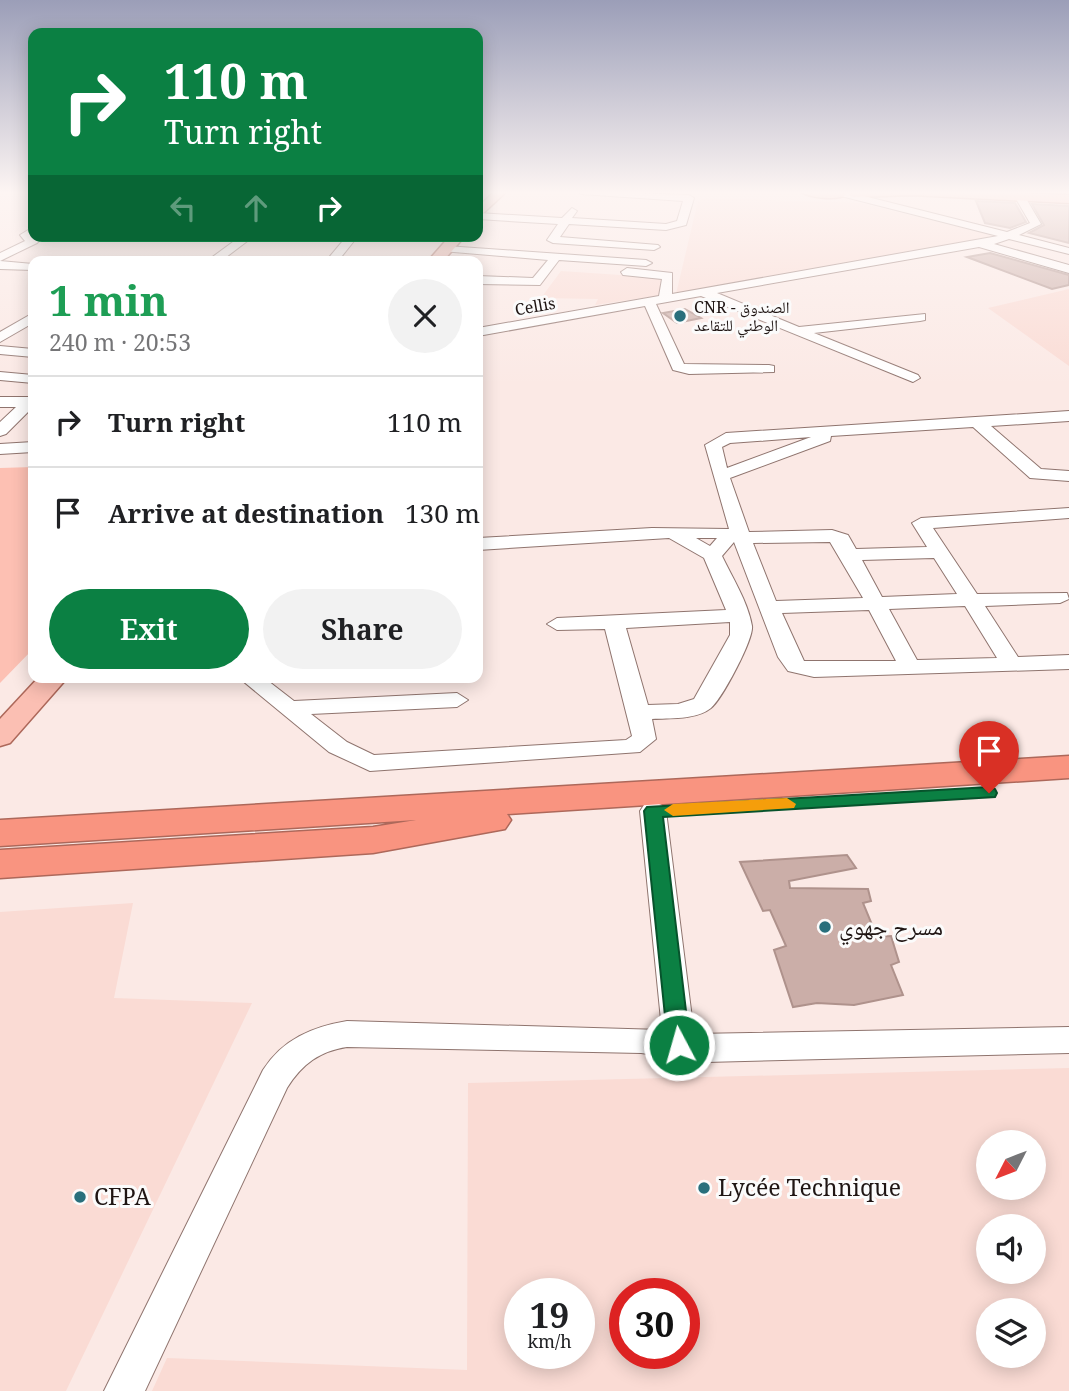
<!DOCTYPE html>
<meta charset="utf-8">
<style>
:root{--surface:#fff;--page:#f2f2f2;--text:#202124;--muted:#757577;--line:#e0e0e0;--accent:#0b8043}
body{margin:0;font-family:"Noto Serif","Noto Naskh Arabic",serif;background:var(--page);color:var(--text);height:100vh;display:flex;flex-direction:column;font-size:26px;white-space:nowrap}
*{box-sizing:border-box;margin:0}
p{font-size:23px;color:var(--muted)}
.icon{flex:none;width:38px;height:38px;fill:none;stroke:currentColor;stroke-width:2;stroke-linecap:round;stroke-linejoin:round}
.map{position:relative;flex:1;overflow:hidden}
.details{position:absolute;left:28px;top:256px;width:455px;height:427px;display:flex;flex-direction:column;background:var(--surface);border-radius:14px;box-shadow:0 4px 18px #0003}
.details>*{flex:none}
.top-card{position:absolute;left:28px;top:28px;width:455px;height:214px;border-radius:14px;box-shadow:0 4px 18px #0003;background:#0b8043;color:#fff;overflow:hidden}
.needle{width:46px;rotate:228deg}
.buttons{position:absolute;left:976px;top:1130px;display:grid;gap:14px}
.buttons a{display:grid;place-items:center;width:70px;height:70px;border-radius:50%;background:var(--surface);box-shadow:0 4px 18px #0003;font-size:35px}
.speed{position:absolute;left:504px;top:1278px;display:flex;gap:14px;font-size:35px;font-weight:700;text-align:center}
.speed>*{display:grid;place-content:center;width:91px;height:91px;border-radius:50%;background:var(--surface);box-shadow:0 4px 18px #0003;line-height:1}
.speed small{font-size:18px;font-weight:400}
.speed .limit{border:10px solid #d22;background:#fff;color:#111}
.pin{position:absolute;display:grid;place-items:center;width:60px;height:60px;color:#fff;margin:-72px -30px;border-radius:50% 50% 50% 0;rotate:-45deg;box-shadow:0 0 7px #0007}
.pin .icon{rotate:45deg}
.me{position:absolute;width:77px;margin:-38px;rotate:354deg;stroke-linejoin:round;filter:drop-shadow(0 0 5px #0008)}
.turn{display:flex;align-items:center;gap:24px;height:147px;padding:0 21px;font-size:32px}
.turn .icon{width:91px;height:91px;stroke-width:2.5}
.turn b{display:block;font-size:49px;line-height:60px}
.lanes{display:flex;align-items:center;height:66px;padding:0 21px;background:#0003;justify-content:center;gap:35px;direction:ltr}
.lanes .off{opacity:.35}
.round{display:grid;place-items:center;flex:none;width:74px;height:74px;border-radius:37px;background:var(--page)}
.summary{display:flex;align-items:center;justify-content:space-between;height:119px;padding:0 21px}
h1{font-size:42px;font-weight:700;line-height:52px;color:#1e9e55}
.action{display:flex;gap:14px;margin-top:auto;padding:14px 21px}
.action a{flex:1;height:80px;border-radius:42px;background:var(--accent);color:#fff;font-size:28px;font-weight:700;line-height:80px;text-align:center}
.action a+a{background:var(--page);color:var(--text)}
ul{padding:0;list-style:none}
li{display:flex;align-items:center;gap:21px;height:91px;padding:0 21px;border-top:2px solid var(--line)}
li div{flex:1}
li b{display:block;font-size:26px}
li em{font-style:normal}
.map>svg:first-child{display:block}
</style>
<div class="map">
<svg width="1069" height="1391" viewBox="0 0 1069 1391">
<rect width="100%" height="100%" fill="#fbe9e5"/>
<path fill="#fadbd4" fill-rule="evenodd" d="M 706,198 L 860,203 L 1003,237 L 676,294 L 698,201 Z
M 561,271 L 665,278 L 663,295 L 595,305 L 598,299 L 541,298 Z
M 1069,289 L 1069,366 L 988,308 Z
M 133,903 L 114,998 L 252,1003 L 66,1391 L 0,1391 L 0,912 Z
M 1069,1068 L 1069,1391 L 152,1391 L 167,1358 L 467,1370 L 468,1083 ZM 989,1143 L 1034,1143 L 1034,1188 L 989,1188 ZM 989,1227 L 1034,1227 L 1034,1272 L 989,1272 ZM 579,1293 L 579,1353 L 520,1353 L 520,1293 ZM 684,1293 L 684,1353 L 625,1353 L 625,1293 ZM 989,1311 L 1034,1311 L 1034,1356 L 989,1356 Z"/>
<path fill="#fdc0b3" d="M 33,467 L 33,649 L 0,683 L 0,468 Z"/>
<path fill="#cbaea8" stroke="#af928c" stroke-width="2" d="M 976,201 L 1015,203 L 1026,222 L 1010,228 L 985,223 Z
M 1032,204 L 1069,206 L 1069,243 L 1029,233 L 1044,225 Z
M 990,253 L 1069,275 L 1069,285 L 1052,289 L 967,257 Z
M 685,309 L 701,318 L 677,323 L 663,313 Z
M 847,855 L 856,868 L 789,881 L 790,888 L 868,889 L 871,901 L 863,903 L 877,937 L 891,936 L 899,962 L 891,965 L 903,995 L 854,1005 L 817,1003 L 793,1007 L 774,950 L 786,946 L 770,910 L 763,911 L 740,862 Z"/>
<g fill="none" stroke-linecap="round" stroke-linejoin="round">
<g stroke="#8f746e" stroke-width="2">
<path id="minor" d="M 576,191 L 689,195 L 694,198 L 686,225 L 666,230 L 569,224 L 560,237 L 658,245 L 660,247 L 654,250 L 553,243 L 547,240 L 558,224 L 478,219 L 478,213 L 562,218 L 572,208 L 577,211 L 572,218 L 666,224 L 677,221 L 683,201 L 581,194 Z
M 844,191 L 1007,232 L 1030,223 L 1015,197 L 1024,195 L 1041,224 L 1019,235 L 1069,248 L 1069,254 L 1009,239 L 994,244 L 1069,265 L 1069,273 L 979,247 L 717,293 L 799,327 L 925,314 L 925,320 L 920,321 L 814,333 L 918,375 L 920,378 L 913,382 L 701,296 L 656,304 L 684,364 L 769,365 L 774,366 L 774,372 L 689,374 L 673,370 L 645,306 L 478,336 L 478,328 L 659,296 L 662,279 L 623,275 L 621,272 L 627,268 L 672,273 L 672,294 L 998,236 L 841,196 Z
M 33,227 L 32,235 L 39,241 L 37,243 L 0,261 L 0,253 L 25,241 L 20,235 Z
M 241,236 L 254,236 L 221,261 L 207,261 Z
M 347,236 L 358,236 L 338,261 L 326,261 Z
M 446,246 L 646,260 L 652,263 L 646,266 L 559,260 L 540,285 L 478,284 L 478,276 L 533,278 L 548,260 L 442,251 L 442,247 Z
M 0,261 L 33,264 L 33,270 L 0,269 Z
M 33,313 L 33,323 L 0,342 L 0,332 Z
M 0,346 L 33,349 L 33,357 L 0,354 Z
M 0,372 L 33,375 L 33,383 L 0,380 Z
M 0,397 L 33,397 L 33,407 L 6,434 L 0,436 L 0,422 L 16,407 L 0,407 Z
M 1069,411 L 1069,421 L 991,426 L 1041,469 L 1069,471 L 1069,481 L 1030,478 L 973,427 L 831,436 L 830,441 L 730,478 L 749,532 L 832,530 L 848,535 L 856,549 L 927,547 L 912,523 L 921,518 L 1069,508 L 1069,518 L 933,528 L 977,594 L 1067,593 L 1069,599 L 1060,603 L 985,606 L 1018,657 L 1069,655 L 1069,669 L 814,677 L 788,671 L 778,657 L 734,542 L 722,556 C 732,577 748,602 752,626 C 754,639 722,699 711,708 C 696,720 669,718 652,719 L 656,739 L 640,752 L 370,771 L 329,752 L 238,677 L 263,677 L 294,701 L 457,693 L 468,700 L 457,707 L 311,714 L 347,742 L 374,755 L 626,740 L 632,736 L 605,629 L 557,630 L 547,624 L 557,618 L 726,610 L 704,558 L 669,538 L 478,550 L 478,538 L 652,528 L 729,529 L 705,445 L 726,433 ZM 811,437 L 727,468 L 722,447 L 730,443 ZM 696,538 L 717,538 L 710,546 ZM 830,542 L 863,598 L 776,601 L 753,543 ZM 934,558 L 957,594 L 882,597 L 862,560 ZM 965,606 L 997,658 L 917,660 L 889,609 ZM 869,610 L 896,661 L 804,661 L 782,613 ZM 730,622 L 730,635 L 694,699 L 678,704 L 648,705 L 626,628 Z
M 33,442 L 33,452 L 0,454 L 0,444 Z
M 653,802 L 662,805 L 666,811 L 694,1034 L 1069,1027 L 1069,1053 L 706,1062 L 641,1053 L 347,1047 C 320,1051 302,1064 287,1088 L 145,1391 L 104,1391 L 263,1070 C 283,1039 312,1027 347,1021 L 662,1030 L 640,811 L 644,805 Z"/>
</g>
<g stroke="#ad685a" stroke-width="3">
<path id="major" d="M 495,191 L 507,191 L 478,218 L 478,207 Z
M 800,191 L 842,191 L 847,194 C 838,201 809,198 800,191 Z
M 850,191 L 965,191 L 1069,195 L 1069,203 L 912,195 L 854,197 L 850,196 Z
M 450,236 L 465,236 L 443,261 L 428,261 Z
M 39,677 L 68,677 L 10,743 L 0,746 L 0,719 Z"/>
</g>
<g stroke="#ad685a" stroke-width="3">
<path id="highway" d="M 1069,756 L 1069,778 L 507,814 L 511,820 L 505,829 L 373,853 L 0,878 L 0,850 L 373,827 L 416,820 L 0,846 L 0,820 Z"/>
</g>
<use href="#minor" fill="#fff" fill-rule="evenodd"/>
<use href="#major" fill="#fbbfb3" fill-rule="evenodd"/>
<use href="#highway" fill="#f99480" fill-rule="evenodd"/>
</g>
<linearGradient id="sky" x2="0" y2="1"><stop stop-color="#9b9eb8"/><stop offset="0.5" stop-color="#fdf5f3"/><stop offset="1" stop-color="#fdf5f3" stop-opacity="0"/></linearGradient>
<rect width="1069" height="385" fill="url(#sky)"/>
<path fill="#0b8043" stroke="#07532c" stroke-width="2" d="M 989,787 L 995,789 L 997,793 L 995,797 L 663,817 L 690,1045 L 687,1051 L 679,1054 L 671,1051 L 668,1045 L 644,811 L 647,807 Z"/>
<path fill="#f59e0b" d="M 787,798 L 796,804 L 794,808 L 673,816 L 664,810 L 673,804 Z"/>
<g fill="#296f7c" stroke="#fbfbfb" stroke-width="2.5">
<circle cx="680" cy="316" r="7"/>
<circle cx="825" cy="927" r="7"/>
<circle cx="704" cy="1188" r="7"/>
<circle cx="80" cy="1197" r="7"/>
</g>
<g text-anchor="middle" stroke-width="6" stroke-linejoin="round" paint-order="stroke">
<g font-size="16" fill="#1f1513" stroke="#fbfbfb">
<text transform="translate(535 306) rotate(-10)" y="6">Cellis</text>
</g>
<g font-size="16" fill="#1f1513" stroke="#fbfbfb" text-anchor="start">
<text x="694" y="313">CNR - الصندوق<tspan x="694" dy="18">الوطني للتقاعد</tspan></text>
</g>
<g font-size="23" fill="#1f1513" stroke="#fbfbfb" text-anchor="start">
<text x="839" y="935">مسرح جهوي</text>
<text x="718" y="1196">Lycée Technique</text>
<text x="94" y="1205">CFPA</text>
</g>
</g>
</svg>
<div class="buttons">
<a><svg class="needle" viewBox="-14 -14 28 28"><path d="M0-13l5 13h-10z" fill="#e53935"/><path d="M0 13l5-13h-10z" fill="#757577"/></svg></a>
<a><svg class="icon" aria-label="sound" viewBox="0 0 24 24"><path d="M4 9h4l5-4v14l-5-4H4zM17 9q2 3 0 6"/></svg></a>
<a><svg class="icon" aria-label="layers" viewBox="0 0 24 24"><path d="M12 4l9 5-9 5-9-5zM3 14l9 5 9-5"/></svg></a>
</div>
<div class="speed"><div>19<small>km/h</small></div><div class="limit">30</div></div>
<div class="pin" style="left:989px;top:793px;background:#d93025"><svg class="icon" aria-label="arrive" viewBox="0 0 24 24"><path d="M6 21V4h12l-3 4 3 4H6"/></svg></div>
<svg class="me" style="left:679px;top:1045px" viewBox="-20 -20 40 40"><circle r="17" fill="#0b8043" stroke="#fff" stroke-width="3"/><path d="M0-11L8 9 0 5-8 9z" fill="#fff"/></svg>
<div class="top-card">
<div class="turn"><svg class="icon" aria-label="right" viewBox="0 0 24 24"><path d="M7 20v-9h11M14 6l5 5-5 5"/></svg><div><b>110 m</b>Turn right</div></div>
<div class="lanes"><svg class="icon off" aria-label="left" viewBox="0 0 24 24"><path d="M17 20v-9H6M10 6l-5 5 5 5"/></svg><svg class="icon off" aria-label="ahead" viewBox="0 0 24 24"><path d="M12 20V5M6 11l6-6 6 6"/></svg><svg class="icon" aria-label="right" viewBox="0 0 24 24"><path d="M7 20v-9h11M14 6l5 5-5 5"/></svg></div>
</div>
<section class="details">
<div class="summary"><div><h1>1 min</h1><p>240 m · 20:53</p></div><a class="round"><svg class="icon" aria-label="close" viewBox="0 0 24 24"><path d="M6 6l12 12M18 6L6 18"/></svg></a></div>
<ul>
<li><svg class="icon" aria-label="right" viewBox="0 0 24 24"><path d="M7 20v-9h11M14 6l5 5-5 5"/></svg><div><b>Turn right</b></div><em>110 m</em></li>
<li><svg class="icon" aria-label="arrive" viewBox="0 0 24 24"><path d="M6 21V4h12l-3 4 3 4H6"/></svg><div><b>Arrive at destination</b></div><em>130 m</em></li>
</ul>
<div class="action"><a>Exit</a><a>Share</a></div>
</section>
</div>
